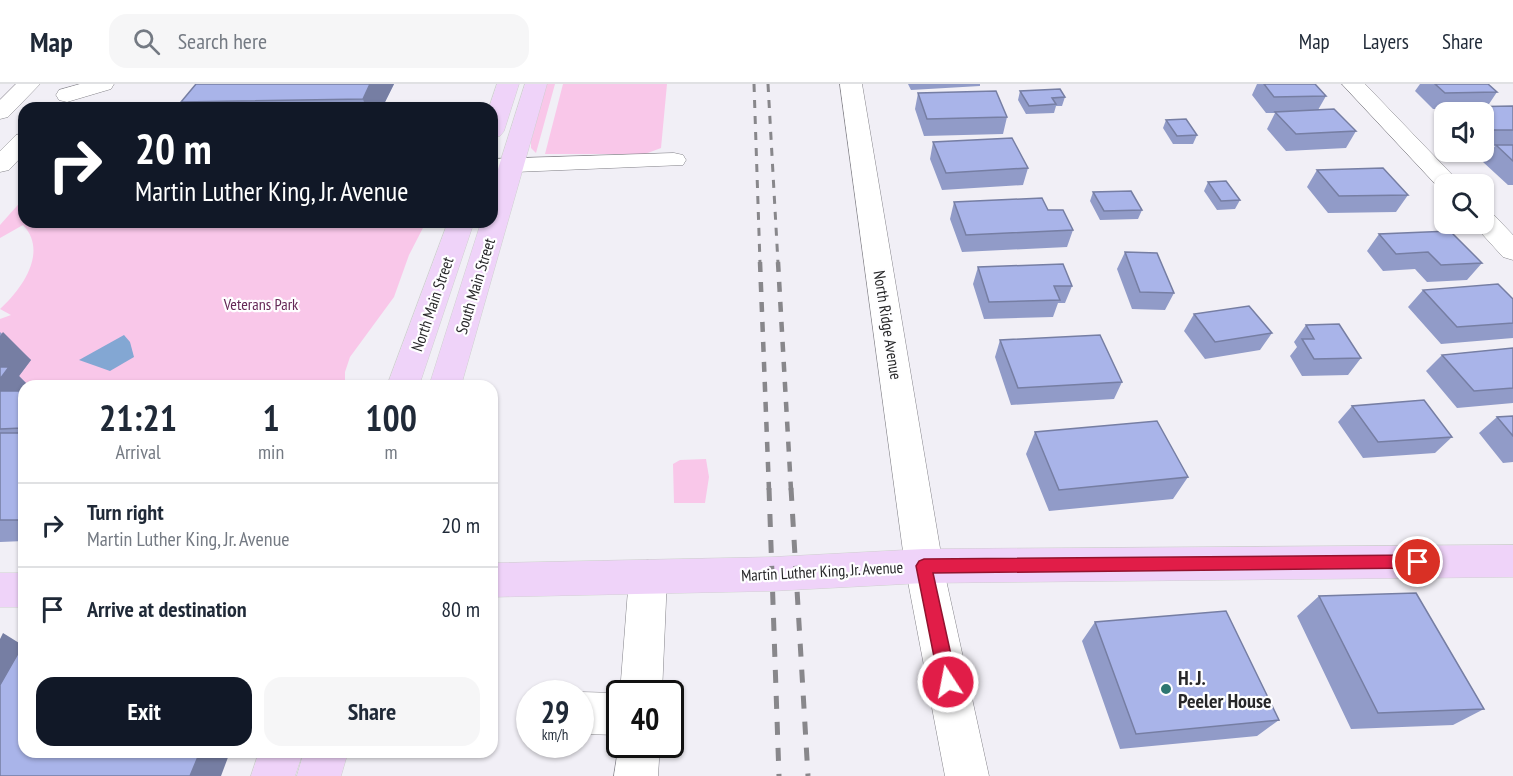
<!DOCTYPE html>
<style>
:root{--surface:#fff;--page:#f6f6f7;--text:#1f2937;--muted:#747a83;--line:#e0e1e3;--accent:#111827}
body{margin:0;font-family:"PT Sans Narrow",sans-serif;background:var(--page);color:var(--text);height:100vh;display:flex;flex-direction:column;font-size:22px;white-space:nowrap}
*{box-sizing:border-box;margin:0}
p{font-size:20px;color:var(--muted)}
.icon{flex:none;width:33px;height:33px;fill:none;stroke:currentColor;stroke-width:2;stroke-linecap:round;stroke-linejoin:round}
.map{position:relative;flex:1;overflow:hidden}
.panel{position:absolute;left:18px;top:296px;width:480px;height:378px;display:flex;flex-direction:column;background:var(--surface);border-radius:18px;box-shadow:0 2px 4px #0004}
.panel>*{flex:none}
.hud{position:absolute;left:18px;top:18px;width:480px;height:126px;border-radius:18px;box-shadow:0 2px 4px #0004;background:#111827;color:#fff;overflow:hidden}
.controls{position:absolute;left:1434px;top:18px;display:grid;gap:12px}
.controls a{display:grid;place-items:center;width:60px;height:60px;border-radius:12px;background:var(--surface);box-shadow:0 2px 4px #0004;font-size:30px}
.speed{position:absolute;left:516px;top:596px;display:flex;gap:12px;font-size:30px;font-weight:700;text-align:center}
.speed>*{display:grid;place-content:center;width:78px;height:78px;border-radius:50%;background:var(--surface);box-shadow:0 2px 4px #0004;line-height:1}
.speed small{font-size:15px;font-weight:400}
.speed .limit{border:3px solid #111;border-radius:9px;background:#fff;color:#111}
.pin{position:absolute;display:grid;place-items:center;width:51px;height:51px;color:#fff;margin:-26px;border:3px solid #fff;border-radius:50%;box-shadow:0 2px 6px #0007}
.me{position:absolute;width:66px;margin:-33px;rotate:349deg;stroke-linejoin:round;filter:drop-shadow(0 0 4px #0008)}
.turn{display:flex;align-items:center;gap:21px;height:126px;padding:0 18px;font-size:27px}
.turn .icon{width:78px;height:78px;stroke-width:2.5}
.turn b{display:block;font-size:42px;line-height:51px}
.eta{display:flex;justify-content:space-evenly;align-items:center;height:102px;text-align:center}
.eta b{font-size:36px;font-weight:700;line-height:42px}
.button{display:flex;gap:12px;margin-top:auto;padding:12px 18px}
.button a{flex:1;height:69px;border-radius:18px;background:var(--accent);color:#fff;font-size:24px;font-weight:700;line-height:69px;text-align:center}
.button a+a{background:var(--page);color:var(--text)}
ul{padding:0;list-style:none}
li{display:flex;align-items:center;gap:18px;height:84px;padding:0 18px;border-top:2px solid var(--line)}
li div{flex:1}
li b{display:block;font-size:22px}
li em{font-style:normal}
header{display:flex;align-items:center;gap:36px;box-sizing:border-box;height:84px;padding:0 30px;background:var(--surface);border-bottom:2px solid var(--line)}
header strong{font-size:28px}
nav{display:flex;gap:33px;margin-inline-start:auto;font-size:21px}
.search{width:420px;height:54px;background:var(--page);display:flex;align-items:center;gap:15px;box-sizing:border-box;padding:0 21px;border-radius:18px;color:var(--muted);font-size:22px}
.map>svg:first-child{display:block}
</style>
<header>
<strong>Map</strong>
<div class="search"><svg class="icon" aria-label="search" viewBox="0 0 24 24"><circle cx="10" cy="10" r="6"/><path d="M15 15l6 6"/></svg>Search here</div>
<nav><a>Map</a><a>Layers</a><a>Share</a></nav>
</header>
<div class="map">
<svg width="1513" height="692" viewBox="0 0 1513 692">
<rect width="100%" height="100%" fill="#f1eff6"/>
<path fill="#f9c7e9" d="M 546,0 L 555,0 L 536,69 L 531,64 L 531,57 Z
M 563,0 L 667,0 L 661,64 L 645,70 L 545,70 Z
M 24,114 L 24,138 L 426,138 L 409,171 L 394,213 L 350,273 L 345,288 L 345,301 L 24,302 L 0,276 L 0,235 L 11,231 L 0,225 C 21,206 49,168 23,141 L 0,154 L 0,141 Z
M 706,375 L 709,393 L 705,419 L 674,419 L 673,380 L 680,376 Z"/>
<path fill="#83a7d3" d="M 124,251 L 130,258 L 134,273 L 110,287 L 79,276 Z"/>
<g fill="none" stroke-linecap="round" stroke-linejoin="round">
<g stroke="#85848a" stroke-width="1">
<path id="minor" d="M 16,0 L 40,0 L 8,33 L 0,35 L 0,16 Z
M 80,0 L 114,0 L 111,5 L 67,18 L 59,16 L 56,11 L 59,6 Z
M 840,0 L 862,0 L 943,482 L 989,692 L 945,692 L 905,482 Z
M 1342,0 L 1365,0 L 1461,100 L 1444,100 L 1444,106 L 1440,105 Z
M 24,49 L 24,70 L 9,86 L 0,88 L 0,67 L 16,51 Z
M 674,69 L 683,71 L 686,76 L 683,81 L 492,89 L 492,75 Z
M 1484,128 L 1493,130 L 1513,151 L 1513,176 L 1503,173 L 1473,140 L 1484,140 Z
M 648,476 L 661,481 L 667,493 L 662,609 L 620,609 L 629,493 L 635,481 Z
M 578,609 L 580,608 L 620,609 L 620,651 L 580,650 L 580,609 Z
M 620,652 L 620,660 L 660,660 L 658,692 L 614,692 Z"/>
</g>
<g stroke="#cfcfd0" stroke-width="1">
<path id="major" d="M 497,0 L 519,0 L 504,47 L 500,52 L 492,54 L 492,24 L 489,24 Z
M 525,0 L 547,0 L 461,302 L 429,302 L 481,138 L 492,138 L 492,104 Z
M 448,138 L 474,138 L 419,302 L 387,302 Z
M 1513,461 L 1513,493 L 924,499 L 772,507 L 492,513 L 492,479 L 772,473 L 924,465 Z
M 0,489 L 24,489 L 24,523 L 0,523 Z
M 259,668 L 303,668 L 295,692 L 251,692 Z
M 304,668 L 348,668 L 341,692 L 297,692 Z"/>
</g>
<use href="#minor" fill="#fff" fill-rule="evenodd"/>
<use href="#major" fill="#efd3f9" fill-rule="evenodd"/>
<path stroke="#88878b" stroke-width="3" stroke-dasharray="8 8" stroke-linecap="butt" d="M 754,0 L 760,179
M 768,0 L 778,179"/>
<path stroke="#88878b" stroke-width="4.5" stroke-dasharray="10 10" stroke-linecap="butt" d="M 760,178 L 769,406
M 778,178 L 791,406"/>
<path stroke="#88878b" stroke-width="5" stroke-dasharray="13 13" stroke-linecap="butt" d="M 769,404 L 779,692
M 791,404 L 808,692"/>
</g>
<path fill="#919bc8" d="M 196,0 L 394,0 L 382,24 L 184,24 L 181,18 Z
M 908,0 L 980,0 L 980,2 L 911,6 Z
M 1257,0 L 1315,0 L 1326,12 L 1318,26 L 1356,47 L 1346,64 L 1286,67 L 1267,45 L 1275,29 L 1266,29 L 1252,11 Z
M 1420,0 L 1488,0 L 1497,8 L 1487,23 L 1513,22 L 1513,101 L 1508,101 L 1483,78 L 1495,62 L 1484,63 L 1484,28 L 1458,28 L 1460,25 L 1433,25 L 1415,7 Z
M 1020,7 L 1065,13 L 1062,22 L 1056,22 L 1054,29 L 1026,30 L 1018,16 Z
M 918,9 L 1007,33 L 1003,50 L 924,52 L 915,25 Z
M 1166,36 L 1197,51 L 1193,60 L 1173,60 L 1163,44 Z
M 933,58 L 1028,84 L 1023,101 L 942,106 L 930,75 Z
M 1317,86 L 1408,111 L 1396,128 L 1328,129 L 1307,103 Z
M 1208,98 L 1240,116 L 1235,125 L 1217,126 L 1204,107 Z
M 1093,108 L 1142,126 L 1138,135 L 1100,136 L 1090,117 Z
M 954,118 L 1073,146 L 1067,163 L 962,168 L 950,135 Z
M 1379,150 L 1482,179 L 1467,196 L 1427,198 L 1415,185 L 1383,187 L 1367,167 Z
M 1125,168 L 1174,209 L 1165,226 L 1132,225 L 1117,185 Z
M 978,183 L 1072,202 L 1065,219 L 1058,219 L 1053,233 L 984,235 L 973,200 Z
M 1423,206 L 1513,215 L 1513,254 L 1441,260 L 1408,223 Z
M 1194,230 L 1272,249 L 1260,266 L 1205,275 L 1184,247 Z
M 1306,241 L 1361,274 L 1348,291 L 1302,292 L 1290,272 L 1297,263 L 1294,258 Z
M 0,248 L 31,276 L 19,292 L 29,302 L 24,302 L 24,457 L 0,458 Z
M 1000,256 L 1122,298 L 1114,315 L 1011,321 L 995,273 Z
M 1513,264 L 1513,319 L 1457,324 L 1426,287 L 1442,271 Z
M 1352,322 L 1452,353 L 1435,369 L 1363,374 L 1338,338 Z
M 1513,332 L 1513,378 L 1503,379 L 1479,349 L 1497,333 Z
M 1035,348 L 1188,393 L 1173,415 L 1049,427 L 1026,370 Z
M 1319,512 L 1484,625 L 1453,641 L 1351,645 L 1297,532 Z
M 1095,538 L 1279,636 L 1257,652 L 1120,665 L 1082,557 Z"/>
<path fill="#767ea3" d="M 370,0 L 394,0 L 382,24 L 366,24 L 363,15 Z
M 3,248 L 31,276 L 19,292 L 29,302 L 24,302 L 24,329 L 0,315 L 0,252 Z
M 3,549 L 24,562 L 0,606 L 0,555 Z
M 200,668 L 230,668 L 221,692 L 190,692 Z"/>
<path fill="#a9b4e9" stroke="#767ea3" stroke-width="1.5" d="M 196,0 L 370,0 L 363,15 L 181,18 Z
M 1264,0 L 1315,0 L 1326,12 L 1274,13 Z
M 1435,0 L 1488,0 L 1497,8 L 1445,9 Z
M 1060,5 L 1065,13 L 1052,14 L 1056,20 L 1029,22 L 1020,7 Z
M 996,7 L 1007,33 L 927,35 L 918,9 Z
M 1513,22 L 1513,46 L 1487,46 L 1484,43 L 1484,28 L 1468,28 L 1462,23 Z
M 1334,25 L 1356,47 L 1296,50 L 1275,28 Z
M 1186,35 L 1197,51 L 1177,52 L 1166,36 Z
M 1012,54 L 1028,84 L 946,89 L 933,58 Z
M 1496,61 L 1513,61 L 1513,77 Z
M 1383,84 L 1408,111 L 1339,112 L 1317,86 Z
M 1226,97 L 1240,116 L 1221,117 L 1208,98 Z
M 1131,107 L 1142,126 L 1104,127 L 1093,108 Z
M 1042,114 L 1048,126 L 1063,126 L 1073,146 L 966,151 L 954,118 Z
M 1450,147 L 1482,179 L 1441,181 L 1428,168 L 1396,170 L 1379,150 Z
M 1125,168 L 1157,169 L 1174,209 L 1140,208 Z
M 1063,180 L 1072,202 L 1054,202 L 1060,216 L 989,218 L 978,183 Z
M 1498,200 L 1513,215 L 1513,239 L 1457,243 L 1423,206 Z
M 1249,222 L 1272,249 L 1215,258 L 1194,230 Z
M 1339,240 L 1361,274 L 1314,275 L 1302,255 L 1314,255 L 1306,241 Z
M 1100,251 L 1122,298 L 1018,304 L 1000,256 Z
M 1513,264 L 1513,304 L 1474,307 L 1442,271 Z
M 0,283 L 9,283 L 0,295 Z
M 0,307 L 24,307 L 24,342 L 22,344 L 0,345 Z
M 1424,316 L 1452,353 L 1378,358 L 1352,322 Z
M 1513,332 L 1513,352 L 1497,333 Z
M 1157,337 L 1188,393 L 1059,406 L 1035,348 Z
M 0,349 L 24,349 L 24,436 L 0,436 Z
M 1416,509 L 1484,625 L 1378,629 L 1319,512 Z
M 1226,527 L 1279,636 L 1136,650 L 1095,538 Z
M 24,559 L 24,668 L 200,668 L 190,692 L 0,692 L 0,601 Z"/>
<path fill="#e11d48" stroke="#92132f" stroke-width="1.5" d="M 1418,471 L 1423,473 L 1426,478 L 1423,482 L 1418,484 L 933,489 L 957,598 L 954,604 L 948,607 L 942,604 L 939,598 L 916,482 L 919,477 L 924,475 Z"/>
<circle fill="#2d7672" stroke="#fefeff" stroke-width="2" cx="1166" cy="605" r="6"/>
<g text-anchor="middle" stroke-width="4.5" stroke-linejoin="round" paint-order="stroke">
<g font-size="16" fill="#272729" stroke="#fefeff">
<text transform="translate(475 202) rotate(-73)" y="6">South Main Street</text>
<text transform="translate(432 220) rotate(-71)" y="6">North Main Street</text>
<text transform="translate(888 241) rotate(81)" y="6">North Ridge Avenue</text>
<text transform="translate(822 487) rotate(-3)" y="6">Martin Luther King, Jr. Avenue</text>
</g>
<g font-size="16" fill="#652856" stroke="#fefeff">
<text x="261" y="226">Veterans Park</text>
</g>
<g font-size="20" font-weight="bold" fill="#272729" stroke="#fefeff" text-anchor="start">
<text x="1178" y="601">H. J.<tspan x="1178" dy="23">Peeler House</tspan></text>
</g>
</g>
</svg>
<div class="controls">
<a><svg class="icon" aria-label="sound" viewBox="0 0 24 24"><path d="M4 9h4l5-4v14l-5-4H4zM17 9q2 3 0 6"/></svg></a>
<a><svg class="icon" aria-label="search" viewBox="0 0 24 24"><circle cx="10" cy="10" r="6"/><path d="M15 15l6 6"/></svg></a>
</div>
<div class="speed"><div>29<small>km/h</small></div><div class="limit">40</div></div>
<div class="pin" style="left:1418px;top:478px;background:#d93025"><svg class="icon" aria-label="arrive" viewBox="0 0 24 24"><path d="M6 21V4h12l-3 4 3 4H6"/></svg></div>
<svg class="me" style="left:948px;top:598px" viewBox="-20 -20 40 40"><circle r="17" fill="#e11d48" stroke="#fff" stroke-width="3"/><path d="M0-11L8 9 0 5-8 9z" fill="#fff"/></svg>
<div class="hud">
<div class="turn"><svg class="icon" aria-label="right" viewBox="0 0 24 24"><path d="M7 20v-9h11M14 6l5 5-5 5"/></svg><div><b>20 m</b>Martin Luther King, Jr. Avenue</div></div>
</div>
<section class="panel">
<div class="eta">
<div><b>21:21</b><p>Arrival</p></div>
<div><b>1</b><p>min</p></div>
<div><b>100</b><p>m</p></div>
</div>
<ul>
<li><svg class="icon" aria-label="right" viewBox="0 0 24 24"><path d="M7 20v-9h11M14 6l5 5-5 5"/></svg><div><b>Turn right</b><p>Martin Luther King, Jr. Avenue</p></div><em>20 m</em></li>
<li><svg class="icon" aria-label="arrive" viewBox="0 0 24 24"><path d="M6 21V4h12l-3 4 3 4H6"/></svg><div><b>Arrive at destination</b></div><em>80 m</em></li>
</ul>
<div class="button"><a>Exit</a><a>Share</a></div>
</section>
</div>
